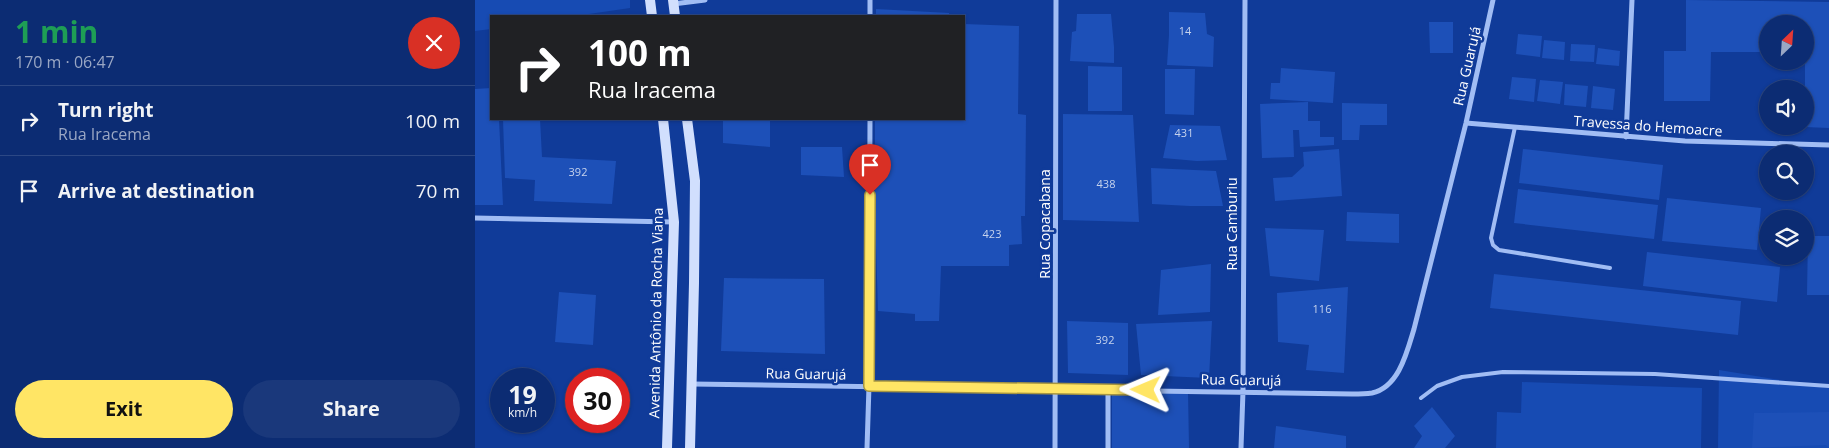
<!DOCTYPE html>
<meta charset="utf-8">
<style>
:root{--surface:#0c2c73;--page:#1a387b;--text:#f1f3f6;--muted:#9aa7c4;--line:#2c4885;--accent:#ffe565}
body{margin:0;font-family:"Open Sans",sans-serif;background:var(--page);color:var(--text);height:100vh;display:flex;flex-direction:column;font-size:19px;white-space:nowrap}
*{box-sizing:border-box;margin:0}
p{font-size:16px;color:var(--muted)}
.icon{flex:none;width:28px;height:28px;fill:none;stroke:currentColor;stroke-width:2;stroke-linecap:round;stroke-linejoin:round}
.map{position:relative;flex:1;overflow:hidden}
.drawer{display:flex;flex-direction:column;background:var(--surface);width:475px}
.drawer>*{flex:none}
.top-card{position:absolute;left:15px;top:15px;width:475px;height:105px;border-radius:0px;box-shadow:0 1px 4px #0004,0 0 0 1px var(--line);background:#202124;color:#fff;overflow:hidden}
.needle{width:32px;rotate:25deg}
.controls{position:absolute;left:1284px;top:15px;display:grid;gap:10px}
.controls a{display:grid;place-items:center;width:55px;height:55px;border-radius:50%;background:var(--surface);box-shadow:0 1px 4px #0004,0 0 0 1px var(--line);font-size:25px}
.speed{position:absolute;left:15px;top:368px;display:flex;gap:10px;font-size:25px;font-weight:700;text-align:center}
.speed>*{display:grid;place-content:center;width:65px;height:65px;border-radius:50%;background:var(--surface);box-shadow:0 1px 4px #0004,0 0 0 1px var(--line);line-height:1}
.speed small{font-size:12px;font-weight:400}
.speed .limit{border:8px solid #d22;background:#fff;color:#111}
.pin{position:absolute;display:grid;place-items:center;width:42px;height:42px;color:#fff;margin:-51px -21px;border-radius:50% 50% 50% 0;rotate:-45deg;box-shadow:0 0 5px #0007}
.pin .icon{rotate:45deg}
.me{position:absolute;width:55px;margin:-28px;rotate:271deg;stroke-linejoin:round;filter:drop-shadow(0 0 4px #0008)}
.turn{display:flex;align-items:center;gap:18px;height:105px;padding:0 15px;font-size:22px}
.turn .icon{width:65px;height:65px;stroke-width:2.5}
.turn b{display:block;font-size:35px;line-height:42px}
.round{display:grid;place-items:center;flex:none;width:52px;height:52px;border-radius:26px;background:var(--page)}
.overview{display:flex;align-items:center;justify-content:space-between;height:85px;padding:0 15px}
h1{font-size:30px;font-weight:700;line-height:38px;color:#1e9e55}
.primary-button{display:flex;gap:10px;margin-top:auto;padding:10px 15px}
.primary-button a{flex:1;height:58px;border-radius:30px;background:var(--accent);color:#111;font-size:20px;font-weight:700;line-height:58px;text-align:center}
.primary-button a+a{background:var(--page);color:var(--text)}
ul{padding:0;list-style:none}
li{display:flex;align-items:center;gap:15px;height:70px;padding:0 15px;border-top:1px solid var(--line)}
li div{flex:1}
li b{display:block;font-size:19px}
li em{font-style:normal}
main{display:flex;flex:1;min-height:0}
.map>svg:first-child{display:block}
</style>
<main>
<section class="drawer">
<div class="overview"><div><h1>1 min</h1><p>170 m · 06:47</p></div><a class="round" style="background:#d93025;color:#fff"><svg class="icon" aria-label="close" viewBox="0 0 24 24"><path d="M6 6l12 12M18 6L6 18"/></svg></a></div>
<ul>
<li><svg class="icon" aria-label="right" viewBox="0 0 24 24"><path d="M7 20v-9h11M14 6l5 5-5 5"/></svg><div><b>Turn right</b><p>Rua Iracema</p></div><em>100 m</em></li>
<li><svg class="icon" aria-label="arrive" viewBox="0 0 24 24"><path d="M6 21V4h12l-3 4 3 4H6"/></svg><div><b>Arrive at destination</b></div><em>70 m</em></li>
</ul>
<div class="primary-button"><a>Exit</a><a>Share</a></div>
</section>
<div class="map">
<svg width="1354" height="448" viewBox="0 0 1354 448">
<rect width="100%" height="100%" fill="#103b99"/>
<path fill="#174bb3" d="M 0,0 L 155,0 L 155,8 L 100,16 L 16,16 L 16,29 L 0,31 Z
M 1244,370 L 1354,388 L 1354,448 L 1243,448 Z
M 1047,382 L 1227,388 L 1226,448 L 1021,448 L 1022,412 L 1046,413 Z"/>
<path fill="#1d50b8" d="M 1211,0 L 1354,2 L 1354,128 L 1330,127 L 1330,24 L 1292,24 L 1292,52 L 1236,52 L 1235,101 L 1189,101 L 1189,51 L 1211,51 Z
M 401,9 L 474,13 L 474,16 L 401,16 Z
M 694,12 L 730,13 L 732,34 L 739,37 L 738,67 L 692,65 L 694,35 Z
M 602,14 L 636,14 L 639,47 L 639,63 L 595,61 L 597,32 L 601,31 Z
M 954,22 L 978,22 L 978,53 L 955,53 Z
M 489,24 L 544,26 L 543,114 L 551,115 L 550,216 L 546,216 L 547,244 L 534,245 L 534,266 L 466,266 L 464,321 L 440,321 L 440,314 L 403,311 L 400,213 L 400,119 L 489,119 Z
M 1043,34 L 1067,36 L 1065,57 L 1041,54 Z
M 1069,40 L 1090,42 L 1089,60 L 1067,58 Z
M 1096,44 L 1120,45 L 1119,62 L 1095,61 Z
M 1123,48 L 1145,51 L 1144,66 L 1121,64 Z
M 613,66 L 647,67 L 647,111 L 613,111 Z
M 806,68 L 860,72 L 858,103 L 795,99 L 796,83 L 805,83 Z
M 690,69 L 720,69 L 719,115 L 690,114 Z
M 1037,77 L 1061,79 L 1059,102 L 1034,99 Z
M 1065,80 L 1088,82 L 1085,104 L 1062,101 Z
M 1090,84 L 1113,86 L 1111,107 L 1089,105 Z
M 1118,86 L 1140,89 L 1138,110 L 1116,108 Z
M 16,88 L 16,119 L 24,119 L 28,205 L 0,205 L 0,89 Z
M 833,102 L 833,121 L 845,121 L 845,137 L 859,137 L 859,145 L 825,147 L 824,130 L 818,130 L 819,157 L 787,158 L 785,104 Z
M 867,103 L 912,104 L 912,125 L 885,125 L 884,140 L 867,140 Z
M 588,114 L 658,115 L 664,222 L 588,220 Z
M 28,119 L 65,119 L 67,157 L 141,161 L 137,204 L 59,201 L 60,180 L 30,178 Z
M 248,119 L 295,119 L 295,147 L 248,143 Z
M 695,125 L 745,126 L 752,160 L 722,161 L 688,158 Z
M 326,147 L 367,147 L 369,177 L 326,175 Z
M 864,149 L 867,196 L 800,201 L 798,178 L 817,177 L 829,166 L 828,152 Z
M 1048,149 L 1188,165 L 1184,200 L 1044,183 Z
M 676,168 L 741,171 L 748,206 L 715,206 L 677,204 Z
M 1043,189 L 1183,205 L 1179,239 L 1039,223 Z
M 1192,198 L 1286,208 L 1282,250 L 1187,241 Z
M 872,212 L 924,214 L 924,243 L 871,241 Z
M 790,228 L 849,230 L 844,281 L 795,276 Z
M 1333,236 L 1354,236 L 1354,295 L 1332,295 Z
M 1172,252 L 1305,267 L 1302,302 L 1168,286 Z
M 736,264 L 735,312 L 683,315 L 686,270 Z
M 1019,274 L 1266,301 L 1263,335 L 1015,308 Z
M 249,278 L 349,279 L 350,354 L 246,351 Z
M 873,287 L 869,373 L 831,370 L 834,345 L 803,342 L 802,293 Z
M 84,292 L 121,295 L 118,345 L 80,342 Z
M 592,321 L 653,323 L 653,375 L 593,373 Z
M 737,321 L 734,378 L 666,375 L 661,324 Z
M 713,392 L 714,448 L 637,448 L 637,393 Z
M 957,407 L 980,436 L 970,448 L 939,448 L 947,436 L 939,426 Z
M 1354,412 L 1354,448 L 1351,445 L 1277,448 L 1279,413 Z
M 801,426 L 871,436 L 871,448 L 799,448 Z"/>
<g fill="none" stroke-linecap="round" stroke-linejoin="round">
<path stroke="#a1bdf4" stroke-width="4" d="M 1040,127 L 1016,238 L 1018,245 L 1024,250 L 1135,268
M 946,398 L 962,386 L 987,377 L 1028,372 L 1180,374 L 1354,386"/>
<path stroke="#a1bdf4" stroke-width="5" d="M 198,4 L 230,0
M 395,16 L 395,0
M 991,123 L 1210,141 L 1354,145
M 1151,137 L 1157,0
M 0,218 L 199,222
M 217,384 L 877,394 C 883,394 890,394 897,393 C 924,387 932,352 939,329 L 991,123 L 1018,0
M 633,389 L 633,448
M 392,448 L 394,386 L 395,119
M 580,448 L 581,0
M 766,448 L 768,391 L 770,0"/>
<path stroke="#d1dffd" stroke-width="10" d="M 175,0 L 177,16
M 198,0 L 200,16
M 188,119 L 199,222 L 192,448
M 212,119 L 220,181 L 219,283 L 215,448"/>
</g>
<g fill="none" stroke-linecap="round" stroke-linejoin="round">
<g stroke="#a69542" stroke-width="12">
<path id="route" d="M 395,195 L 394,386 L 671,390"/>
</g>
<use href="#route" stroke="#ffe565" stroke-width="9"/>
</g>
<g text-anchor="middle" stroke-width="5" stroke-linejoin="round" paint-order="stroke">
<g font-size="11" fill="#c6d3ed">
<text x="710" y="35">14</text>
<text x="709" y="137">431</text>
<text x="103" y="176">392</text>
<text x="631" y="188">438</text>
<text x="517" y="238">423</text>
<text x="847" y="313">116</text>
<text x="630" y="344">392</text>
</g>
<g font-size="14" fill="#fff" stroke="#103b99">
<text transform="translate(992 66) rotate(-77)" y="5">Rua Guarujá</text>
<text transform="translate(1173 126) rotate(4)" y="5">Travessa do Hemoacre</text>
<text transform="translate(570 224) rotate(-90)" y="5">Rua Copacabana</text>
<text transform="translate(757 224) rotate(-90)" y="5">Rua Camburiu</text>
<text transform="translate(181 313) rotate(-89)" y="5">Avenida Antônio da Rocha Viana</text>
<text transform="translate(331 374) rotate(1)" y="5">Rua Guarujá</text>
<text transform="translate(766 380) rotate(1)" y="5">Rua Guarujá</text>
</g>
</g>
</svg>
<div class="controls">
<a><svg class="needle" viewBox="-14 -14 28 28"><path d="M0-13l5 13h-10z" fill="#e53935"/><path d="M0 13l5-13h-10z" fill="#9aa7c4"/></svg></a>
<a><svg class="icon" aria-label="sound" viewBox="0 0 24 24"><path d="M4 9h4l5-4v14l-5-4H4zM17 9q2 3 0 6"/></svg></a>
<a><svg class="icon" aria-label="search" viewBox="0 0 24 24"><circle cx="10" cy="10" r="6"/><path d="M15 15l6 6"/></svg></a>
<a><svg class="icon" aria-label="layers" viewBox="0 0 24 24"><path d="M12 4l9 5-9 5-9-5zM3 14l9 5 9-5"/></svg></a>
</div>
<div class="speed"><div>19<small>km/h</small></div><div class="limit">30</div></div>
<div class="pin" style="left:395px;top:195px;background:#d93025"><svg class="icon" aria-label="arrive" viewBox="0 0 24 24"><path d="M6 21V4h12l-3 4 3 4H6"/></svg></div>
<svg class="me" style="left:671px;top:390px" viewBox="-20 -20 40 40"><path d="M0-17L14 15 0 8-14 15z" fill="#ffe565" stroke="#fff" stroke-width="4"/></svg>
<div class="top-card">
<div class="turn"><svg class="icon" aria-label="right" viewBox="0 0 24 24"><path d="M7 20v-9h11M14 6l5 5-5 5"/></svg><div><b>100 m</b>Rua Iracema</div></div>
</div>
</div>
</main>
